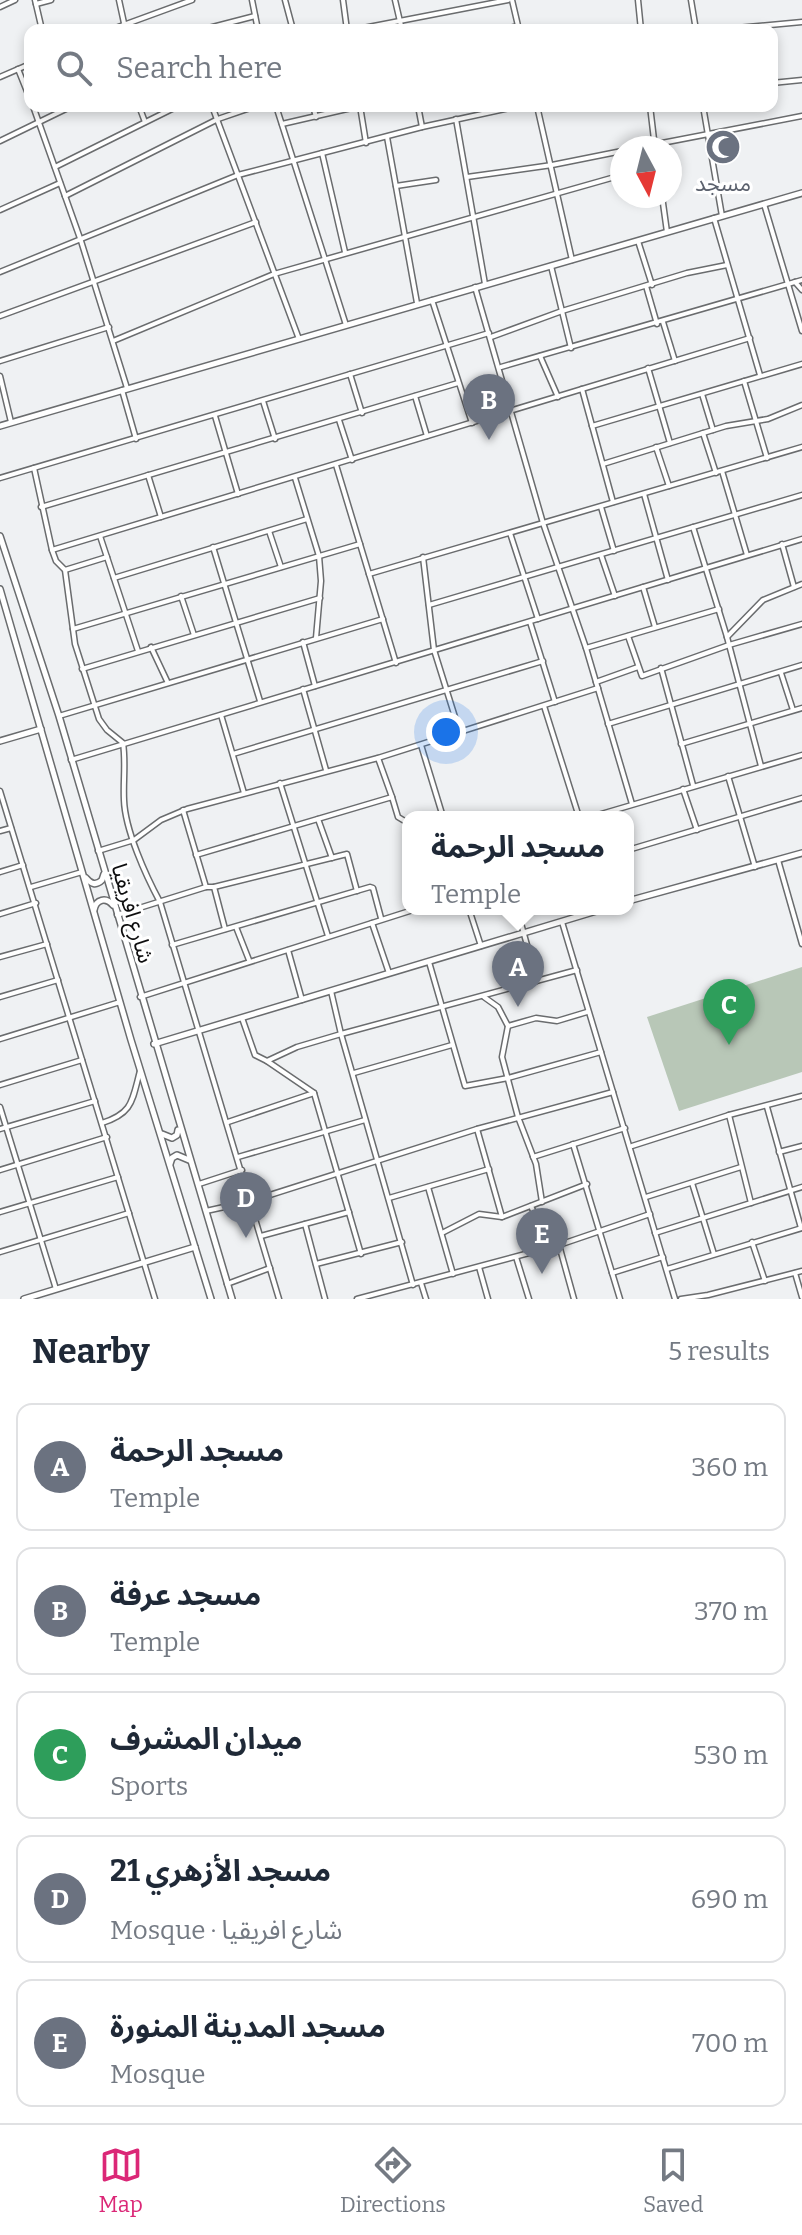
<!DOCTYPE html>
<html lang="en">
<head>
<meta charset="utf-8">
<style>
  :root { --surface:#fff; --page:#f2f2f3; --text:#1f2937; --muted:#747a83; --line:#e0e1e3; --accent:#db2777 }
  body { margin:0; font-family:Bitter,"Noto Sans Arabic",serif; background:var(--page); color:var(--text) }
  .compass { position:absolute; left:610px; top:136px; width:72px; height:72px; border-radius:50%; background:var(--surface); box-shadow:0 4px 12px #0003; rotate:173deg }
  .you { position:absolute; left:446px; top:732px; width:28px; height:28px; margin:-20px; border:6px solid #fff; border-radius:50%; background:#1a73e8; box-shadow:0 0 0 12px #1a73e833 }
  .badge { display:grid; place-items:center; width:52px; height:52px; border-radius:50%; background:var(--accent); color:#fff; font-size:26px; font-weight:700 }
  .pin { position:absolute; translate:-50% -66px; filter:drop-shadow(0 2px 4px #0008) }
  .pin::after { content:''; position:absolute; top:42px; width:28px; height:24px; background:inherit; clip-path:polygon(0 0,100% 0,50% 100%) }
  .popup { position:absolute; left:402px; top:811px; width:232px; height:104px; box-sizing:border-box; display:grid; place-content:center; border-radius:16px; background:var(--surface); filter:drop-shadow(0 2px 6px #0005); font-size:26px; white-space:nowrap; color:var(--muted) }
  .popup b { font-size:30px; color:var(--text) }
  .popup::after { content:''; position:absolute; left:50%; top:100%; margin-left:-16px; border:16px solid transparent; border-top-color:var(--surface) }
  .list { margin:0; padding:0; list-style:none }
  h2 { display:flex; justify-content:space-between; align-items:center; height:104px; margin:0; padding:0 32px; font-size:34px }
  h2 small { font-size:26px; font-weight:400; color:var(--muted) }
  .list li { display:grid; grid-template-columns:52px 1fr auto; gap:24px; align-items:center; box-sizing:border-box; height:128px; margin:0 16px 16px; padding:0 16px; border:2px solid var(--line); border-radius:16px }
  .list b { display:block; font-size:30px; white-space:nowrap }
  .list p { margin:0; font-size:26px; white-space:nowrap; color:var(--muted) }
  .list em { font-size:26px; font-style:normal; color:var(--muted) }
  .icon { flex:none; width:44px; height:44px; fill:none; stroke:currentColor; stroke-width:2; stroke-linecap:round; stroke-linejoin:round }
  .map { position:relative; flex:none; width:802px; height:1299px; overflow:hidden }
  .search { position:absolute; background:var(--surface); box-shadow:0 4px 12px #0003; left:24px; right:24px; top:24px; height:88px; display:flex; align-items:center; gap:20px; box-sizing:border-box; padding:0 28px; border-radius:16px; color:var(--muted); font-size:30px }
  .sheet { height:824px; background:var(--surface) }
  nav { display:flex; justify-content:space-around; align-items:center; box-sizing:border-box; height:112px; border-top:2px solid var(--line); background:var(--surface); font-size:22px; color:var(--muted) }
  nav a { display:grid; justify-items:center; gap:4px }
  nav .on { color:var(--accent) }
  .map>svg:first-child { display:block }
  .green { fill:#b8c7b7 }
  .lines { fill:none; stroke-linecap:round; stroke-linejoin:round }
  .minor-casing { stroke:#6a6c6e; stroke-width:7 }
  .tertiary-casing { stroke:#6a6c6e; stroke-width:8 }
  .minor { stroke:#fff; stroke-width:4 }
  .tertiary { stroke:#fff; stroke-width:5 }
  .labels { text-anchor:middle; stroke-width:6; stroke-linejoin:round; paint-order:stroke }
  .worship-label { font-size:22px; fill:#5b616d; stroke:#fff }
  .street-label { font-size:22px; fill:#0e0e0f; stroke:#fff }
</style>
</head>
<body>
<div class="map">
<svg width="802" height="1299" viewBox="0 0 802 1299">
  <rect width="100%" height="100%" fill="#eff1f3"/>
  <polygon class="green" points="802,967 802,1072 679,1111 647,1017"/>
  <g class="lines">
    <defs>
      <g id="minor">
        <polyline points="35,0 42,30"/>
        <polyline points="119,0 124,23"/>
        <polyline points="252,0 258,30"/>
        <polyline points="285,0 293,30"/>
        <polyline points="343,0 347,30"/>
        <polyline points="395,0 402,30"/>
        <polyline points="512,0 519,30"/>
        <polyline points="638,0 641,30"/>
        <polyline points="691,0 696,30"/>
        <polyline points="36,4 51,0"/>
        <polyline points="0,7 15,0"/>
        <polyline points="110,30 192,0"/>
        <polyline points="201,30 255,16"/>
        <polyline points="353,30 508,0"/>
        <polyline points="500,30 518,26"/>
        <polyline points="715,30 802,22"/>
        <polyline points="18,69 30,99"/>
        <polyline points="0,77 30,64"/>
        <polyline points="772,83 802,80"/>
        <polyline points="33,106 81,241 127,388"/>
        <polyline points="139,106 145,122"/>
        <polyline points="212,106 299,339"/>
        <polyline points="276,106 346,325"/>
        <polyline points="313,106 316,117"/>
        <polyline points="360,106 366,143"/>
        <polyline points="418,106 422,127"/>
        <polyline points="537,106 572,260"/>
        <polyline points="650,106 655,148"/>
        <polyline points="703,106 722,216"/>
        <polyline points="456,119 485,284"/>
        <polyline points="282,124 360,106"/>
        <polyline points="387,137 417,303"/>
        <polyline points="0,141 72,106"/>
        <polyline points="636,148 802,116"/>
        <polyline points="322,153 345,252"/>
        <polyline points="55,167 178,106"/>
        <polyline points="467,177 552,165 622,151"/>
        <polyline points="396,186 436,180"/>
        <polyline points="65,196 218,119 256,106"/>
        <polyline points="662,196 667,232"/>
        <polyline points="764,204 802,331"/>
        <polyline points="0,210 60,183"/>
        <polyline points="714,218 760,375"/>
        <polyline points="638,241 652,285"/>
        <polyline points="551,266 571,348"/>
        <polyline points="0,272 238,175 422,127 519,106"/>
        <polyline points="795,282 802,290"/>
        <polyline points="646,286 657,324"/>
        <polyline points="475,287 543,523 586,648 632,804"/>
        <polyline points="432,300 472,423"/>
        <polyline points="0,316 256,222"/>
        <polyline points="663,322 675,361"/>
        <polyline points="491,337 562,311 687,273 727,265"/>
        <polyline points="113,341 274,274 622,175"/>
        <polyline points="540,356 558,397"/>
        <polyline points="0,361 109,327"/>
        <polyline points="501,367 802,280"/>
        <polyline points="648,368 670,443"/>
        <polyline points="350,374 362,413"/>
        <polyline points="0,376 11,422"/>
        <polyline points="744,381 767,458"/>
        <polyline points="582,389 613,502"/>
        <polyline points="122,390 136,439"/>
        <polyline points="702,394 713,430"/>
        <polyline points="415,396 427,436"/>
        <polyline points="263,401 275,439"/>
        <polyline points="215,416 238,494"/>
        <polyline points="339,420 352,460"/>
        <polyline points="592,426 802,364"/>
        <polyline points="703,433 716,473"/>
        <polyline points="656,447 669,486"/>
        <polyline points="603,464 726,426 768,419 802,405"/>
        <polyline points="336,465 396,663"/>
        <path d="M34 468 52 550 56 561 65 570 75 644 99 719 107 730 123 743C126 763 123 780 124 800 125 830 146 876 160 902L279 1299"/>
        <polyline points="722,471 747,555"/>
        <polyline points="148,475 161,517"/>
        <polyline points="0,478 489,333"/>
        <polyline points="295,478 319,556 321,581 316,638"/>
        <polyline points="644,494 668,580"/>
        <polyline points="41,507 458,383"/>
        <polyline points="601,507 614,551"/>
        <polyline points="693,527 727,637 761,766"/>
        <polyline points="269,531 281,567"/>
        <polyline points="510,533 538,619"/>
        <polyline points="100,536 138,651"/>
        <polyline points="782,544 794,587"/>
        <polyline points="213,547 260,701"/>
        <polyline points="52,550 750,338"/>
        <polyline points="601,555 615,596"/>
        <polyline points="423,557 434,650 460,733"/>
        <polyline points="65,570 107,557"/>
        <polyline points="369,574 802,447"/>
        <polyline points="114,578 307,519"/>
        <polyline points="643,587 655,627"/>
        <polyline points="181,596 194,635"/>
        <polyline points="429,605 802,495"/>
        <polyline points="530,622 555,702"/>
        <polyline points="73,629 360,544"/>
        <polyline points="628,636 642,676 729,645 802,624"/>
        <polyline points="727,637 763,600 802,584"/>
        <polyline points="303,642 315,686"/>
        <polyline points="151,647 167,681"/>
        <polyline points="586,648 719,609"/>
        <polyline points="661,668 693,785"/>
        <polyline points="82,669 320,598"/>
        <polyline points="781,673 793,710"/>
        <polyline points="596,682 638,667"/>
        <polyline points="303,689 326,770"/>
        <polyline points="544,706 579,817"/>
        <polyline points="221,715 244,793"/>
        <polyline points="59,716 383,619"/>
        <polyline points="608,724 802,665"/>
        <polyline points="681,744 802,708"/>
        <polyline points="421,745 443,817"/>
        <polyline points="233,754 543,661"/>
        <polyline points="378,758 392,797"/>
        <polyline points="71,760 802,539"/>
        <polyline points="728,776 755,867"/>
        <polyline points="280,783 328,936"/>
        <polyline points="683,789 697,830"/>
        <polyline points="0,791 155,1299"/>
        <polyline points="183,810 206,887 214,887 225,929"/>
        <polyline points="591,817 802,755"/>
        <polyline points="318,819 332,858"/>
        <polyline points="0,831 11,828"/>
        <polyline points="628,850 802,798"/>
        <polyline points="98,851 134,840 161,820 187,809 378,758 598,688"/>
        <polyline points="196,855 392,797 398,817 408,823"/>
        <polyline points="778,860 802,944"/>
        <polyline points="0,872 23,865"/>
        <polyline points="31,887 82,872"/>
        <polyline points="214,887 347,854 357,891"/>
        <polyline points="469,909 481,946"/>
        <polyline points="517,909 537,981"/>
        <polyline points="0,914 36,903"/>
        <polyline points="117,915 206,887"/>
        <polyline points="562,922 675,1299"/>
        <polyline points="372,923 389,973"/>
        <polyline points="236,927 249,960"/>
        <polyline points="172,945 370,887 373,888 381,918"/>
        <polyline points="288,950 302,1000"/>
        <polyline points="0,957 47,944"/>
        <polyline points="429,962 465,1086 508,1078 601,1052"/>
        <polyline points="331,991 341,1034 413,1285"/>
        <polyline points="0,997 58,980"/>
        <polyline points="140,997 416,909"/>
        <polyline points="484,997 498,1007 508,1026 502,1057 518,1117 536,1164 542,1202"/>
        <polyline points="242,1018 255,1055 267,1061 297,1047 341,1034 577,970"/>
        <polyline points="508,1026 536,1018 557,1021 587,1012"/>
        <polyline points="0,1039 120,1002"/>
        <polyline points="267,1061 314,1093 361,1254"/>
        <polyline points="354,1073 452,1045"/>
        <polyline points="0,1085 82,1060"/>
        <polyline points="0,1107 56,1289"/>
        <polyline points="767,1107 801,1228"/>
        <polyline points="729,1115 751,1203"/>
        <polyline points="228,1122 314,1093"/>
        <path d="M102 1123C133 1113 132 1101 140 1071"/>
        <polyline points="0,1129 95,1101"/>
        <polyline points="477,1129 502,1217"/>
        <polyline points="573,1144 620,1299"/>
        <polyline points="632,1146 729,1115 802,1096"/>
        <polyline points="779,1152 802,1146"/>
        <polyline points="238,1157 365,1120"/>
        <polyline points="533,1157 625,1128"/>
        <polyline points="0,1170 107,1137"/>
        <polyline points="692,1183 714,1254"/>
        <polyline points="199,1184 242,1170"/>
        <polyline points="428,1187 453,1274"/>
        <polyline points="646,1197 741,1167"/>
        <polyline points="389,1198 489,1169"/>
        <polyline points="531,1206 546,1240 559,1245 574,1299"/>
        <polyline points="206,1211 251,1201 477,1129 613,1092"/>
        <polyline points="0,1212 118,1177"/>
        <polyline points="305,1224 325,1299"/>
        <polyline points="442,1233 479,1214 502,1217 587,1184"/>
        <polyline points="655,1233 802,1187"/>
        <polyline points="261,1236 349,1212"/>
        <polyline points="752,1242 765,1281"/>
        <polyline points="0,1252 129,1213"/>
        <polyline points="516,1257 529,1299"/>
        <polyline points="316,1264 402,1242"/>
        <polyline points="479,1267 488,1299"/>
        <polyline points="667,1269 802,1228"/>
        <polyline points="612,1273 663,1257"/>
        <polyline points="795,1273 802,1297"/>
        <polyline points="421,1283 426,1299"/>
        <polyline points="227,1284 270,1268"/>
        <polyline points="357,1299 559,1245 650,1214"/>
        <polyline points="681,1299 708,1295 802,1271"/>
      </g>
      <g id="tertiary">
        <polyline points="0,426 802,193"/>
        <polyline points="0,536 59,716 232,1299"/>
        <polyline points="0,589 131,1040 211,1299"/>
        <polyline points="0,741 41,729"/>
        <path d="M86 878C91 884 96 886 102 880L104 874"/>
        <polyline points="628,901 802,853"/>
        <path d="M94 910C96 899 106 897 113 905"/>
        <polyline points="154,1044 603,909"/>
        <polyline points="162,1134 172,1138 177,1135 178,1130"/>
        <polyline points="170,1164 172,1158 177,1155 189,1160"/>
        <polyline points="24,1299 195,1247"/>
      </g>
    </defs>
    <use href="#minor" class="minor-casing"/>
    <use href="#tertiary" class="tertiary-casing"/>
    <use href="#minor" class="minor"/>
    <use href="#tertiary" class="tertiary"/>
  </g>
  <defs>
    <symbol id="mosque-disc" viewBox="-11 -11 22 22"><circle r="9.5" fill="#6b7280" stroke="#fff"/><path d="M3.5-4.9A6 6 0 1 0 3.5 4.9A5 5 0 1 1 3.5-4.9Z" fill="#fff"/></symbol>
  </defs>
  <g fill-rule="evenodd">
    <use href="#mosque-disc" x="703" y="127" width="40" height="40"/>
  </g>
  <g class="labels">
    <g class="worship-label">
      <text x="723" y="191">مسجد</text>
    </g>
    <g class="street-label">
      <text transform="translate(133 913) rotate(74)" y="8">شارع افريقيا</text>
    </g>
  </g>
</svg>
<svg class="compass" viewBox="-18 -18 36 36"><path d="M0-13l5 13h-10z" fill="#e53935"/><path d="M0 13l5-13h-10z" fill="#747a83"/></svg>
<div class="you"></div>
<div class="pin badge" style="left:518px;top:1007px;background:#6b7280">A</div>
<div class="popup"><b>مسجد الرحمة</b>Temple</div>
<div class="pin badge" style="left:489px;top:440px;background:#6b7280">B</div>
<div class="pin badge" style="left:729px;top:1045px;background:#2e9e5b">C</div>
<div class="pin badge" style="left:246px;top:1238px;background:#6b7280">D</div>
<div class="pin badge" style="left:542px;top:1274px;background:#6b7280">E</div>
<div class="search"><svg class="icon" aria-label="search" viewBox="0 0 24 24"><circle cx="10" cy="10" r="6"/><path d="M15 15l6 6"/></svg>Search here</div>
</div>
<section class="sheet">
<h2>Nearby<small>5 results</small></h2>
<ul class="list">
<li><span class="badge" style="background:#6b7280">A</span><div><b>مسجد الرحمة</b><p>Temple</p></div><em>360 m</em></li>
<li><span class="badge" style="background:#6b7280">B</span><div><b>مسجد عرفة</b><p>Temple</p></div><em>370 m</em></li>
<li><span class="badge" style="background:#2e9e5b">C</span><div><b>ميدان المشرف</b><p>Sports</p></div><em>530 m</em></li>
<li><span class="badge" style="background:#6b7280">D</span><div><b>مسجد الأزهري 21</b><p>Mosque · شارع افريقيا</p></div><em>690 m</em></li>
<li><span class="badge" style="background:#6b7280">E</span><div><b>مسجد المدينة المنورة</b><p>Mosque</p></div><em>700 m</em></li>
</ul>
</section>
<nav>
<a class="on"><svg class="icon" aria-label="map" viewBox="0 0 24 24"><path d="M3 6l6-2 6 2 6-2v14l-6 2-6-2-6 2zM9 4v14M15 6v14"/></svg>Map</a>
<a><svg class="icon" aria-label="directions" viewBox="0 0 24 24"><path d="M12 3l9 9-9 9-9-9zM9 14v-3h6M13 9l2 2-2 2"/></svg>Directions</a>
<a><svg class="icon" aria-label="saved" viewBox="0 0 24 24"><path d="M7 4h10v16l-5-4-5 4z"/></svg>Saved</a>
</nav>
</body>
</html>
